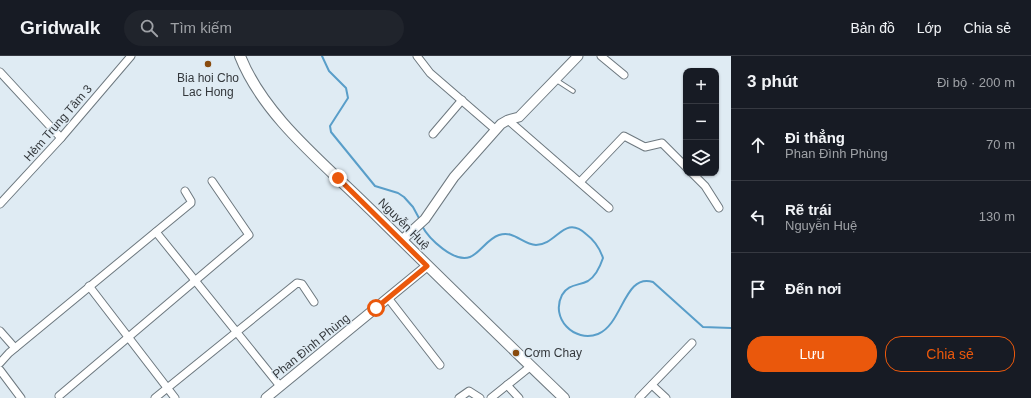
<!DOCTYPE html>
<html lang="vi">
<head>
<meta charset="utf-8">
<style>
  :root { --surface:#171b24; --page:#20242c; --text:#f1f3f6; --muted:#9ea1a6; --line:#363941; --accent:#ea580c }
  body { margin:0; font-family:Helvetica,sans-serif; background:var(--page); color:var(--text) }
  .controls { position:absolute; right:12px; top:12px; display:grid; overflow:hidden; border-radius:8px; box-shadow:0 1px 3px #0004 }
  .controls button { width:36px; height:36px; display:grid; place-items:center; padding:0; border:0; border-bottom:1px solid var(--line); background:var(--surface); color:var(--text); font:20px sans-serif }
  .stop { position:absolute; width:12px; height:12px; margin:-9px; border:3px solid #ea580c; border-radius:50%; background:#fff }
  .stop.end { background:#ea580c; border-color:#fff; box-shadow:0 1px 4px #0008 }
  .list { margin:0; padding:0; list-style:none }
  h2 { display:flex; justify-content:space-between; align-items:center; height:52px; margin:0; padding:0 16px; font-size:17px }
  h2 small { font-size:13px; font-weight:400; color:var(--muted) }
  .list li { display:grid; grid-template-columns:26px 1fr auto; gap:12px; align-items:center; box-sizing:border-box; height:72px; padding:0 16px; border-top:1px solid var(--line) }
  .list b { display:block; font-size:15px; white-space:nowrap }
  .list p { margin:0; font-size:13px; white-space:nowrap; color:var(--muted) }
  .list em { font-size:13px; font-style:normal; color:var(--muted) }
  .actions { display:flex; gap:8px; padding:12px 16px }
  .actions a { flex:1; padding:9px 0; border:1px solid var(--accent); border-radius:16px; text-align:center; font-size:14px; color:var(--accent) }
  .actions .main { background:var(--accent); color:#fff }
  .icon { flex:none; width:22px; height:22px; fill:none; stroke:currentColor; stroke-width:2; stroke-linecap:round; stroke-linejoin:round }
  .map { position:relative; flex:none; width:731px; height:342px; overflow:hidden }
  header { display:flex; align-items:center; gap:24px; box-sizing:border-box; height:56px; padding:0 20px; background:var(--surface); border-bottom:1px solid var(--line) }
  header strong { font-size:19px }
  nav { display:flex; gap:22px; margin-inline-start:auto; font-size:14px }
  .search { width:280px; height:36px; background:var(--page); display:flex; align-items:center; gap:10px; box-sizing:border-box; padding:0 14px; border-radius:22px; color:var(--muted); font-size:15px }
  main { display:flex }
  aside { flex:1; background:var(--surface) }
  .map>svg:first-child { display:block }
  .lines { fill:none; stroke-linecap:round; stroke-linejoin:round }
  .stream { stroke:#599ec9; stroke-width:2 }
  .service-casing { stroke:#6d787f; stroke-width:5.5 }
  .minor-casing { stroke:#6d787f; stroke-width:9 }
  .tertiary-casing { stroke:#6d787f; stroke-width:11 }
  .secondary-casing { stroke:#6d787f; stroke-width:12 }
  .service { stroke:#fff; stroke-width:3.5 }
  .minor { stroke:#fff; stroke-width:7 }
  .tertiary { stroke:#fff; stroke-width:9 }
  .secondary { stroke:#fff; stroke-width:10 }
  .route { stroke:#ea580c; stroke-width:5 }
  .poi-dot { fill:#894b0e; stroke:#dfebf3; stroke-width:1.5 }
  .labels { text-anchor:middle; stroke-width:3; stroke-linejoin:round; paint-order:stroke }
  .poi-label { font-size:12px; fill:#34383c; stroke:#dfebf3 }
  .street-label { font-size:12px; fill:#34383c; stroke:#dfebf3 }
</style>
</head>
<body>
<header>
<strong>Gridwalk</strong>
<div class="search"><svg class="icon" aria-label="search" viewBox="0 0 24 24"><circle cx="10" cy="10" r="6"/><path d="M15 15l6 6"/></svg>Tìm kiếm</div>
<nav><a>Bản đồ</a><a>Lớp</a><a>Chia sẻ</a></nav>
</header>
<main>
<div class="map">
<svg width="731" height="342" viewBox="0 0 731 342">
  <rect width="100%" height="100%" fill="#dfebf3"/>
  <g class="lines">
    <g class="stream">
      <polyline points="322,0 329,15 346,32 348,42 330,70 331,76 375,130 398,137 404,141 413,151 420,164"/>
      <path d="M422 170C429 183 454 207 470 201 480 197 487 183 499 179 514 174 522 188 536 189 557 189 564 158 586 178 594 184 600 193 603 202 600 211 596 220 588 225 578 230 568 228 562 239 550 262 574 287 598 278 623 268 624 217 653 226L703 271 731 272"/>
    </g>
    <defs>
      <polyline id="service" points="556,24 573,35"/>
      <g id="minor">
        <polyline points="417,0 430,17 496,74"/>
        <polyline points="601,0 624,19"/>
        <polyline points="0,16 61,82"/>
        <polyline points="508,64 609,152"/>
        <polyline points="433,78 462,44"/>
        <polyline points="692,117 705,130 719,152"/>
        <polyline points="580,126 624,80 645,91 662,87 686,111"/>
        <polyline points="0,148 61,82 131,0"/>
        <polyline points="156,176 280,330"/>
        <polyline points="89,230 175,342"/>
        <polyline points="388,242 440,309"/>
        <polyline points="0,275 15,292"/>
        <polyline points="0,307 9,297 191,147 191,145 185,135"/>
        <polyline points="0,314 21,342"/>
        <polyline points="507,329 519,342"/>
        <polyline points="652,329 666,342"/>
        <polyline points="59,340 249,179 212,125"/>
        <polyline points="155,342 297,227 302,228 314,246"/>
        <polyline points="459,342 469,335 480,342"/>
        <polyline points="491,342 531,310"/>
        <polyline points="639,342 692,287"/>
      </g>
      <g id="tertiary">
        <polyline points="402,184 425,163 454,121 501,68 508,64 519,61 578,0"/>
        <polyline points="266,342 427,210"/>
      </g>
      <path id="secondary" d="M240 0C264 61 325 108 371 154 435 217 499 280 564 342"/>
    </defs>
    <use href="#service" class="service-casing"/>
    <use href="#minor" class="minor-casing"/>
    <use href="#tertiary" class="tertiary-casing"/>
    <use href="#secondary" class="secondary-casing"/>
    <use href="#service" class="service"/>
    <use href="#minor" class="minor"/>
    <use href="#tertiary" class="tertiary"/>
    <use href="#secondary" class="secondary"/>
  </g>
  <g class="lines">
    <polyline class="route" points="338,122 427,210 376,252"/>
  </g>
  <g class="poi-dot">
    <circle cx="208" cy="8" r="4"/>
    <circle cx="516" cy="297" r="4"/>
  </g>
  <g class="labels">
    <g class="poi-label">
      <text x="208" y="26">Bia hoi Cho<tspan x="208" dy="14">Lac Hong</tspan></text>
      <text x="524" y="301" text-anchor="start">Cơm Chay</text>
    </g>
    <g class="street-label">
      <text transform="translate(58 67) rotate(-49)" y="4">Hẻm Trung Tâm 3</text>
      <text transform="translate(404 168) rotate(45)" y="4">Nguyễn Huệ</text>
      <text transform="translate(311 290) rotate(-39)" y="4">Phan Đình Phùng</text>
    </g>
  </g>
</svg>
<div class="controls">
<button>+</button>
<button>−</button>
<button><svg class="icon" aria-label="layers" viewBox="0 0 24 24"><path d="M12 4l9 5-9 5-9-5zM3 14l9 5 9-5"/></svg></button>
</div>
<div class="stop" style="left:376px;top:252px"></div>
<div class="stop end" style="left:338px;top:122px"></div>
</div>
<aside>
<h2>3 phút<small>Đi bộ · 200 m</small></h2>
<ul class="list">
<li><svg class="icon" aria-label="ahead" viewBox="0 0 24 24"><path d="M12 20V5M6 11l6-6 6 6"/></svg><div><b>Đi thẳng</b><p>Phan Đình Phùng</p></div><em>70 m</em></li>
<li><svg class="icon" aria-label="left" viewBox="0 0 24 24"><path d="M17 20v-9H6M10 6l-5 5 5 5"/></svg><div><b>Rẽ trái</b><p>Nguyễn Huệ</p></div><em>130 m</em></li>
<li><svg class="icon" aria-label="arrive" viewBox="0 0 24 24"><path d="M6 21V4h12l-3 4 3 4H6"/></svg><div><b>Đến nơi</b></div></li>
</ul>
<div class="actions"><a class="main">Lưu</a><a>Chia sẻ</a></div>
</aside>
</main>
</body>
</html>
